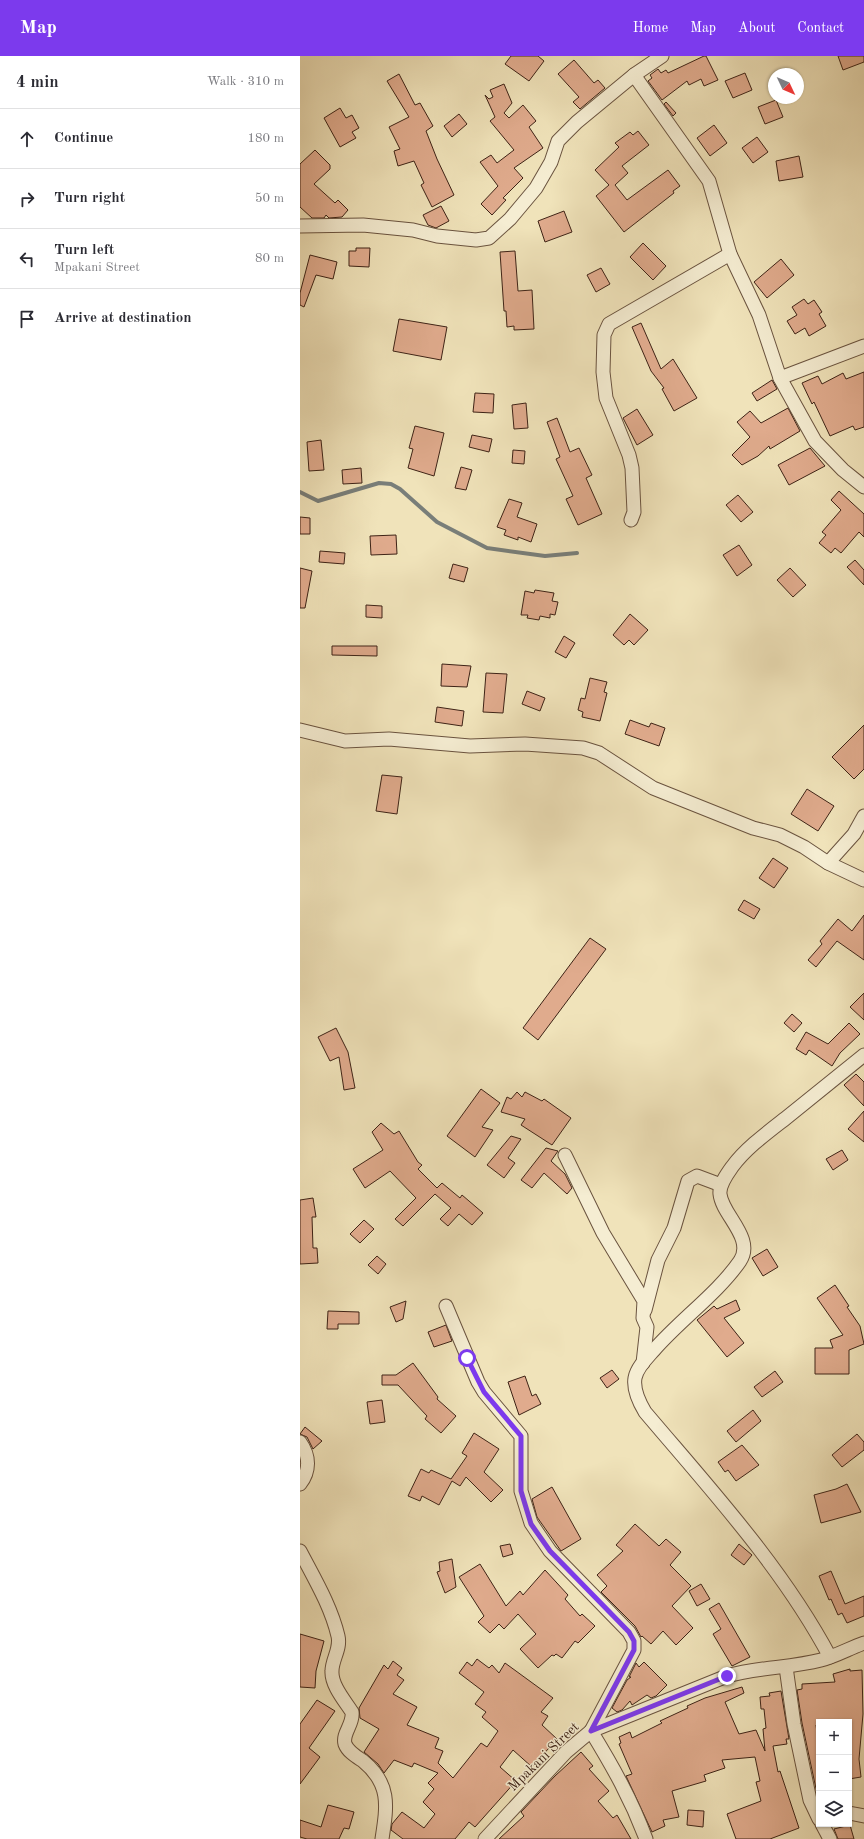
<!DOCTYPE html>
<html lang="en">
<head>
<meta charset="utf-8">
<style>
  :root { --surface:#fff; --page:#f7f7f7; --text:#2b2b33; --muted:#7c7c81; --line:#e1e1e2; --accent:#7c3aed }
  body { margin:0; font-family:"Old Standard TT",serif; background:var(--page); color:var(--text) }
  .controls { position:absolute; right:12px; bottom:12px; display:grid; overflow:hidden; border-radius:0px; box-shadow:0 1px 3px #0004 }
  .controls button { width:36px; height:36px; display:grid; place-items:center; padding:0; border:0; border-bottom:1px solid var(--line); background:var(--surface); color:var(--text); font:20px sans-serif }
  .compass { position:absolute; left:468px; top:12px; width:36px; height:36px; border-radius:50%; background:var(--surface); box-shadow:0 1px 3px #0004; rotate:134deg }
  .stop { position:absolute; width:12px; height:12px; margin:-9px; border:3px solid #7c3aed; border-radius:50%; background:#fff }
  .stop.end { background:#7c3aed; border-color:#fff; box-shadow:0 1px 4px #0008 }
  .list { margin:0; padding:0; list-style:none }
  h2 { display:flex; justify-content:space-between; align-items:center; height:52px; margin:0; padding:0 16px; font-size:17px }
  h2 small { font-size:13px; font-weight:400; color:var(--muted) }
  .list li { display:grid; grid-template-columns:26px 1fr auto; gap:12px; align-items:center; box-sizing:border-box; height:60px; padding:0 16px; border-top:1px solid var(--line) }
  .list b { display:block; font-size:15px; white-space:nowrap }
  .list p { margin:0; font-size:13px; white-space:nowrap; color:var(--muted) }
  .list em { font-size:13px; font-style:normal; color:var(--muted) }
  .icon { flex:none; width:22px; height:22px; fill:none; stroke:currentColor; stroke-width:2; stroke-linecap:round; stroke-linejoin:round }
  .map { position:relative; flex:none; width:564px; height:1783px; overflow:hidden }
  header { display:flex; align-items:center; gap:24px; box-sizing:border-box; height:56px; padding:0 20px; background:var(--accent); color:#fff }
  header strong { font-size:19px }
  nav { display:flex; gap:22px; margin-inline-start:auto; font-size:14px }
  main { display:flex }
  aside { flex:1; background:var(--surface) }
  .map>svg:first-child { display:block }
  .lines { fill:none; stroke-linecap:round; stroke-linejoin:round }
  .stream { stroke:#797e79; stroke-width:4 }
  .building { fill:#e0ab8d; stroke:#3e2316 }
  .minor-casing { stroke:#6a533f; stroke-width:15 }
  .minor { stroke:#f5edd2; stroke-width:13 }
  .route { stroke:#7c3aed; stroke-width:5 }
  .labels { text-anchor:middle; stroke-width:3; stroke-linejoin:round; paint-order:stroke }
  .street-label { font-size:14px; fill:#3e2316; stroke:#f5edd2 }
</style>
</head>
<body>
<header>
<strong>Map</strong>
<nav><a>Home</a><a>Map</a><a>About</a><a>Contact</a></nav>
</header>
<main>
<aside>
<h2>4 min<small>Walk · 310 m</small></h2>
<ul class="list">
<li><svg class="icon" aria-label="ahead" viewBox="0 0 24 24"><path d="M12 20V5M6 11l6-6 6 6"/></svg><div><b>Continue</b></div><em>180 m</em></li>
<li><svg class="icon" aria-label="right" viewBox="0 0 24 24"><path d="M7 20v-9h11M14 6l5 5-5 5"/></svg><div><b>Turn right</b></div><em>50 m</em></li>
<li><svg class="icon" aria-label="left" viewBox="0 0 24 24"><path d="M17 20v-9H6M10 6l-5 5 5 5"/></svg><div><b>Turn left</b><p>Mpakani Street</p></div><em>80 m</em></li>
<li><svg class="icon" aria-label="arrive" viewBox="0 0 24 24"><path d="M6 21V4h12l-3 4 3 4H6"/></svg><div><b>Arrive at destination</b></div></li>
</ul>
</aside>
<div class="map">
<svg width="564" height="1783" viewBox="0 0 564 1783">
  <rect width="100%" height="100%" fill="#f0e3ba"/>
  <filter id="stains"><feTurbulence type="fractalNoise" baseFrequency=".005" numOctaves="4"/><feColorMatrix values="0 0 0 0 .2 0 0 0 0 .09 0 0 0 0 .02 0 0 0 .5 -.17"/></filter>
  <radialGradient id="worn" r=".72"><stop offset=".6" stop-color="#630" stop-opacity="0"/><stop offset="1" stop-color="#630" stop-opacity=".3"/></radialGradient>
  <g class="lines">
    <polyline class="stream" points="0,436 18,445 79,427 91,428 100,433 137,466 187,492 245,500 277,497"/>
  </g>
  <g class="building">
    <polygon points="211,0 238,0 244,5 229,25 205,8"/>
    <polygon points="404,0 406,0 418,24 404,30 401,23 389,29 387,25 362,44 348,25 352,22 350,19 358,13 361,17 366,14 368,17"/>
    <polygon points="538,0 564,0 564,6 543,14"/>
    <polygon points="274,4 294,27 298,24 305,32 280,53 273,46 279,41 258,18"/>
    <polygon points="445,17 452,34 433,42 425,25"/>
    <polygon points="99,18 115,49 120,47 133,70 126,75 137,103 154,139 132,151 121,129 124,127 114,105 98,110 94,95 100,93 89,71 109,61 87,25"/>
    <polygon points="204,28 212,47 204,57 209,62 223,49 236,65 229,71 243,92 214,112 223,122 203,142 206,144 192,159 181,148 198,130 180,106 191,99 197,107 214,94 190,65 195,61 185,39 189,43 193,41 190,34"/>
    <polygon points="476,44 483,61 465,68 458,51"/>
    <polygon points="366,46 376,57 373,60 364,48"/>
    <polygon points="40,52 46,62 52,59 59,72 52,76 56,82 40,91 24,62"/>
    <polygon points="159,58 167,68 152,81 144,70"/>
    <polygon points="414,69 427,87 410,100 397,82"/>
    <polygon points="338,75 349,89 322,110 328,117 315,129 327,144 368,114 380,130 373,135 374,137 324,176 296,140 309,129 295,114 319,91 315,87 330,76 333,79"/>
    <polygon points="457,81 468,96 453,107 442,92"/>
    <polygon points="15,94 30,109 30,113 14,128 35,147 38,144 48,154 42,161 29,162 26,159 24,162 12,162 0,151 0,108"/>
    <polygon points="499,100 503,121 479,125 476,105"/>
    <polygon points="141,150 149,165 136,172 128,169 123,159"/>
    <polygon points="264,155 272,176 245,186 238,165"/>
    <polygon points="343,187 366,210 353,224 330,201"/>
    <polygon points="56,192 70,192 69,211 49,210 49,195 56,195"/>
    <polygon points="215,195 218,235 232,234 234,273 214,274 214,270 207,271 206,255 204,255 200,196"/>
    <polygon points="10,199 37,206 33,223 16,219 4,251 0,249 0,237"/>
    <polygon points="481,203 494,219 467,242 454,226"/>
    <polygon points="301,212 310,228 296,236 287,219"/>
    <polygon points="504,243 508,248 514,244 522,256 519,258 526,270 509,280 505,272 495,278 487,265 497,259 492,251"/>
    <polygon points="99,263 147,271 141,304 93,295"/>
    <polygon points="341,267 361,313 373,303 397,342 374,355 362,333 364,332 351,315 332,271"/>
    <polygon points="564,316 564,371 555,374 553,370 530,380 514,346 512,348 502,327 518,320 522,328 543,317 546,323"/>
    <polygon points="472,324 477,333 457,345 452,337"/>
    <polygon points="175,337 194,338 193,357 173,356"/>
    <polygon points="226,347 228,372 214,373 212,349"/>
    <polygon points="488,352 500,375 470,393 469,390 458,400 442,409 432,399 450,381 437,366 450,355 461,367"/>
    <polygon points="337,353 353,379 337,389 323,362"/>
    <polygon points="257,362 270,396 279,392 292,419 286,422 302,458 278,469 266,443 273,440 256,403 260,401 247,366"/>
    <polygon points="115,370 144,377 134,420 108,412 113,393 109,392"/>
    <polygon points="172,379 192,383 189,396 169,391"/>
    <polygon points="21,384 24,414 9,415 7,386"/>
    <polygon points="510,392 525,410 489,429 478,409"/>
    <polygon points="213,394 225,395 224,408 212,407"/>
    <polygon points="161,411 172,414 166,434 155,432"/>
    <polygon points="61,412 62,427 43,428 42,414"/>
    <polygon points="539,435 564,458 564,481 559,476 541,497 535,492 531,497 519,487 526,479 522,476 541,454 531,444"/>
    <polygon points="438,439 453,456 441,466 426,449"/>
    <polygon points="209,443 222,447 217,461 237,468 231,486 218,481 218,484 204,479 206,474 197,471"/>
    <polygon points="0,461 10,462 10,478 0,478"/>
    <polygon points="96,479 97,498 71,499 70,480"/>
    <polygon points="439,489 452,509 437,520 423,499"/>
    <polygon points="20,495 45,497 44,508 19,506"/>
    <polygon points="555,504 564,514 564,529 547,511"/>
    <polygon points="153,508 168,512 164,526 149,522"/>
    <polygon points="0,512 12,515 5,552 0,552"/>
    <polygon points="490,512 506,529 493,541 477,524"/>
    <polygon points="235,534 254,537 252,545 258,546 255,559 250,558 250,562 240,560 239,564 227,562 228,559 221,559 225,535 234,537"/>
    <polygon points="66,549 82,550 82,562 66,561"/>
    <polygon points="330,558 348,574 334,589 329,584 324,589 313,579"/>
    <polygon points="264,580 275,587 266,602 255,596"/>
    <polygon points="32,590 77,590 77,600 32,599"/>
    <polygon points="142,608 171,610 167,631 141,630"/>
    <polygon points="186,617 207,618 203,657 183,656"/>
    <polygon points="290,622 307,626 304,636 307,637 300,665 282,661 283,656 278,654 281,642 285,643"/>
    <polygon points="227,635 245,642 240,655 222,648"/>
    <polygon points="137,651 164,655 162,670 135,666"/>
    <polygon points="330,664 349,671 351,667 365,672 359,690 325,678"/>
    <polygon points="564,669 564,713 554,723 532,701"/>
    <polygon points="82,719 102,721 97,758 76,755"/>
    <polygon points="507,733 534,750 518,775 491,758"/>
    <polygon points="473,802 488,812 474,832 459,822"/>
    <polygon points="444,844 460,853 454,863 438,854"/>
    <polygon points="564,859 564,904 537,885 516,911 508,904 522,888 520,885 538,863 552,875"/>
    <polygon points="290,882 306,893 238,984 223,972"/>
    <polygon points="564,937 564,964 550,951"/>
    <polygon points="492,958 502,967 494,976 484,967"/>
    <polygon points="549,967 560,978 540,997 532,1010 509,994 506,999 496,993 506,976 528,988"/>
    <polygon points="36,972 48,996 55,1032 44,1034 39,1001 30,1005 18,981"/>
    <polygon points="556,1018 564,1026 564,1050 544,1029"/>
    <polygon points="181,1033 200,1047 182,1071 193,1074 175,1101 147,1080"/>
    <polygon points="217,1036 222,1041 225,1036 242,1045 244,1043 271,1062 252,1089 221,1069 225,1063 201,1056 207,1041 211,1043"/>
    <polygon points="564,1055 564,1086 548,1073"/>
    <polygon points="81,1067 94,1078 99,1075 118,1106 122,1109 118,1113 137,1132 142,1127 160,1142 162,1139 183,1157 172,1169 159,1158 148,1170 140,1163 151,1152 135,1138 103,1170 95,1163 116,1142 90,1115 65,1132 53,1113 83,1094 72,1076"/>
    <polygon points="211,1080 221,1083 208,1102 215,1107 204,1122 187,1109"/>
    <polygon points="246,1092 258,1095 251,1105 265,1118 272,1132 267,1138 244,1117 232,1132 221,1124"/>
    <polygon points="542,1094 548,1104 533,1114 526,1103"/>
    <polygon points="13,1142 16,1161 12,1161 13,1192 17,1192 18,1207 0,1208 0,1144"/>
    <polygon points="64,1164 74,1173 60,1187 50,1178"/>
    <polygon points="467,1193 478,1211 463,1220 452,1202"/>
    <polygon points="77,1200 86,1208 78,1218 68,1209"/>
    <polygon points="535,1229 549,1250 547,1251 560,1270 564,1288 549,1294 549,1318 515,1318 515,1292 533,1292 530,1284 543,1279 517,1242"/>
    <polygon points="436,1244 440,1254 424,1262 444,1287 427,1301 397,1264 414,1250 417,1253"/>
    <polygon points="106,1245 103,1263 96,1266 90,1251"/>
    <polygon points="28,1255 59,1256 59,1268 38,1268 38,1273 27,1273"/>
    <polygon points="146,1269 152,1285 134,1291 128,1276"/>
    <polygon points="113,1307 138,1341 137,1343 156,1360 141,1377 125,1363 127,1360 98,1329 82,1329 82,1319 96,1319"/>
    <polygon points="312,1314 319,1323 307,1332 300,1322"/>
    <polygon points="475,1315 483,1326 462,1341 454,1331"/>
    <polygon points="225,1320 232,1340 236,1338 241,1348 219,1359 208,1326"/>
    <polygon points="82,1344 85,1366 70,1368 67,1346"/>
    <polygon points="453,1354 461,1365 436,1386 427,1375"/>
    <polygon points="5,1371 22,1385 13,1393 7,1381 0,1378"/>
    <polygon points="174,1377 199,1393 184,1416 203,1434 191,1446 166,1421 160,1430 152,1425 139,1449 122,1440 120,1445 108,1440 121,1413 129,1417 131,1414 151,1423 167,1400 162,1397"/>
    <polygon points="557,1378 564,1386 564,1394 542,1411 532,1399"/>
    <polygon points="442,1389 459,1409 436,1425 428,1414 425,1416 418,1406"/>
    <polygon points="547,1428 561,1456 521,1467 514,1439 536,1433"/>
    <polygon points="252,1431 281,1483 261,1495 237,1461 232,1443"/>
    <polygon points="335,1468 359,1490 366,1483 381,1496 370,1509 391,1530 372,1550 393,1572 376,1589 363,1575 351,1588 342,1580 341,1581 335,1570 301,1536 307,1530 297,1519 323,1495 316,1489"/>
    <polygon points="210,1488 213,1498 203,1501 200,1490"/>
    <polygon points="439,1488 452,1499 444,1509 431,1499"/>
    <polygon points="152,1503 156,1531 145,1537 137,1516 140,1515 139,1506"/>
    <polygon points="180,1508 206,1550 220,1535 223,1539 245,1514 268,1539 265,1543 280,1560 282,1558 295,1570 278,1587 275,1585 262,1602 256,1598 254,1600 252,1599 238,1612 220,1593 236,1578 218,1558 204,1573 199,1568 190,1577 178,1566 184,1560 159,1521"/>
    <polygon points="531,1515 545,1548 564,1540 564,1560 547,1567 542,1557 538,1559 531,1543 529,1544 519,1520"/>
    <polygon points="401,1528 410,1543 397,1550 389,1535"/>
    <polygon points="419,1547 450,1601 432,1610 413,1578 421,1573 409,1553"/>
    <polygon points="0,1578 24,1585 16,1615 15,1632 0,1631"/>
    <polygon points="177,1603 189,1612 192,1609 199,1617 205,1607 253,1642 241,1656 248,1660 242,1669 257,1683 232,1711 213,1694 200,1711 216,1725 175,1771 169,1766 155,1783 103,1783 91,1774 92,1768 102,1756 124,1772 135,1758 123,1746 134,1733 128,1727 138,1717 114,1707 112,1711 94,1704 84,1717 78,1708 64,1696 79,1673 60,1662 59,1652 84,1609 88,1613 93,1605 102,1612 97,1619 104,1624 93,1638 117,1651 107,1669 139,1682 135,1692 143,1695 138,1707 153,1722 181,1687 187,1691 198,1675 182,1661 186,1656 175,1648 184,1636 159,1617 167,1606 172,1610"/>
    <polygon points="344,1606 367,1629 356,1640 351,1642 347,1639 332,1649 330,1645 322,1654 317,1656 312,1652 327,1624 331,1621 329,1621 336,1607 339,1611"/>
    <polygon points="550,1613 550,1615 562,1614 563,1658 559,1703 561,1721 549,1723 549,1666 519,1666 519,1669 516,1669 519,1692 518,1742 502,1667 497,1634 502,1633 502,1628 535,1626 533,1618"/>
    <polygon points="442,1631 444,1637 425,1646 439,1678 456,1674 465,1695 463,1673 466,1672 464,1653 461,1653 460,1641 470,1640 469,1637 481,1635 489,1683 486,1683 487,1688 473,1690 478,1716 480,1715 499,1772 470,1783 436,1783 427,1758 461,1745 456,1726 460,1725 455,1701 422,1704 425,1712 404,1719 406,1725 372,1735 379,1761 363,1764 365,1770 352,1776 326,1720 332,1718 319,1688 321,1687 319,1681 330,1676 332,1682 362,1667 360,1665 388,1652 387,1650 405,1642"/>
    <polygon points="17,1644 35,1655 9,1692 20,1701 0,1728 0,1668"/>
    <polygon points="281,1696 293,1710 289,1713 309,1735 298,1745 313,1762 317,1759 331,1783 199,1783 224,1760 221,1756 255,1720"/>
    <polygon points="28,1749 54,1756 49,1773 44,1772 39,1783 7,1783 0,1781 0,1764 21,1771"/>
    <polygon points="388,1754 404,1755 403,1771 387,1769"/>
    <polygon points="550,1769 554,1783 538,1783 534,1773"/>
  </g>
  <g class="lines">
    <defs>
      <g id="minor">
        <polyline points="334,19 409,125 430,198 459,259 480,322 515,385 543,414 564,431"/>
        <polyline points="0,170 63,169 113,174 137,180 176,184 189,182 210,163 236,132 251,106 258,85 277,66 334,19 362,0"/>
        <polyline points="480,322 564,290"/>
        <polyline points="331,464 334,456 332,412 329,399 306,342 303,316 304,279 309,268 430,198"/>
        <polyline points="0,674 45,685 89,683 170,690 225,688 283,692 299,697 353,732 453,772 480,779 504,791 528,807 564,824"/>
        <polyline points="528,807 554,778 564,760"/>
        <polyline points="265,1099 303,1177 344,1245 343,1262 347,1271 343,1307"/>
        <polyline points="146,1250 178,1326 184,1336 221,1380 221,1435 231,1467 250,1495 329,1576 334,1585 334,1594 291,1675"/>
        <polyline points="345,1254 358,1204 374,1172 388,1125 397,1120 421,1129"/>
        <path d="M0 1386C10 1400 10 1415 0 1428"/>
        <path d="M0 1495C14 1522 31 1550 38 1580 41 1593 32 1603 32 1615 31 1629 45 1645 52 1656 54 1668 42 1677 45 1688 48 1696 57 1701 63 1705 91 1728 87 1750 82 1783"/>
        <path d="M530 1601C482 1511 411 1434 345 1356 339 1346 333 1334 335 1322 337 1311 347 1302 354 1294 380 1264 418 1237 440 1205 455 1182 422 1159 420 1138 419 1129 427 1118 432 1111 446 1092 468 1076 486 1062 512 1041 538 1020 564 999"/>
        <polyline points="486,1611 494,1668 510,1744 519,1763"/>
        <path d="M291 1675C313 1711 331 1743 346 1783"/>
        <polyline points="549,1757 564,1760"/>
        <polyline points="522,1768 530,1783"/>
        <path d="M185 1783 266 1696 291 1675 427 1620C458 1611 490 1612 521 1604 536 1600 550 1592 564 1587"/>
      </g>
    </defs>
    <use href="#minor" class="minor-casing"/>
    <use href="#minor" class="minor"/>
  </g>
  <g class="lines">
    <polyline class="route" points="167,1302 184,1336 221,1380 221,1435 231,1468 250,1495 329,1576 334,1585 334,1594 291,1675 427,1620"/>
  </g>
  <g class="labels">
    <g class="street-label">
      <text transform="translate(243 1700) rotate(-44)" y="5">Mpakani Street</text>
    </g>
  </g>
  <rect width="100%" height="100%" filter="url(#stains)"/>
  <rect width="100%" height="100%" fill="url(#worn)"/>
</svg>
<div class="controls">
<button>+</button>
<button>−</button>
<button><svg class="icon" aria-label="layers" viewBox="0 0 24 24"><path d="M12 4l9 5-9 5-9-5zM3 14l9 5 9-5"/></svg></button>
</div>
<svg class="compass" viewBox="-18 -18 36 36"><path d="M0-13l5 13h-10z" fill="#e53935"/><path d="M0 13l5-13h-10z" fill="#7c7c81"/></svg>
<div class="stop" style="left:167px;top:1302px"></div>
<div class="stop end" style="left:427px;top:1620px"></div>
</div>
</main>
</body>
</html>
